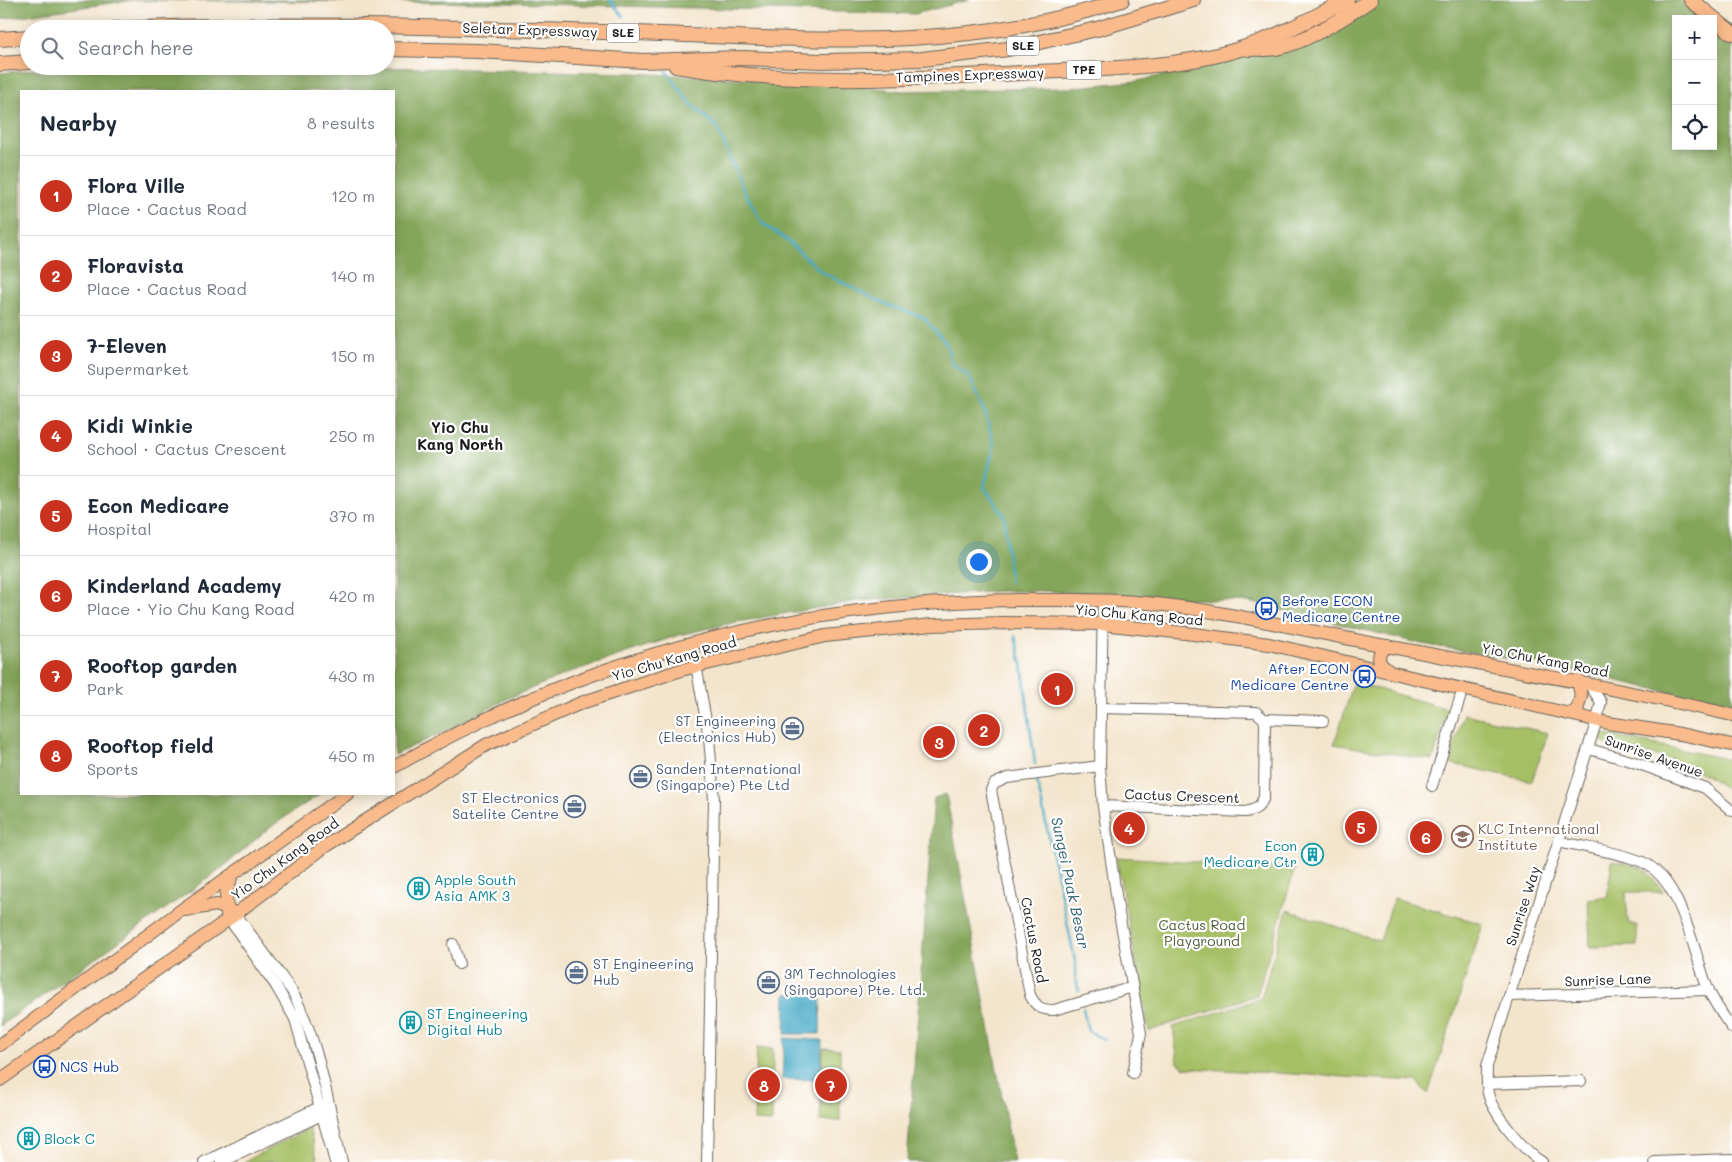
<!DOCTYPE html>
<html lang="en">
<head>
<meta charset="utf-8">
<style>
  :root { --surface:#fff; --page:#f6f6f7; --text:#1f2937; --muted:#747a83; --line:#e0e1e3; --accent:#c8321e }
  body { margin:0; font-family:Mali,sans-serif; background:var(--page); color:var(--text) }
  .controls { position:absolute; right:15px; top:15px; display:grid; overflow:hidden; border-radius:0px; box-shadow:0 2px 12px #0003 }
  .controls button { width:45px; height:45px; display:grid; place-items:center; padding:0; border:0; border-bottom:1px solid var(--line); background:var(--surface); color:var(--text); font:25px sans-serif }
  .you { position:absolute; left:978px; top:561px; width:18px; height:18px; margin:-12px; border:4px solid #fff; border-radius:50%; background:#1a73e8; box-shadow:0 0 0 8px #1a73e833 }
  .badge { display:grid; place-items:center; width:32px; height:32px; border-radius:50%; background:var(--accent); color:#fff; font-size:16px; font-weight:700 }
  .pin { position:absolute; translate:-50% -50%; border:2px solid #fff; box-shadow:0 1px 5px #0006 }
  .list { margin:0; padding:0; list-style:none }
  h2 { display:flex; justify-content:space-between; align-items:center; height:65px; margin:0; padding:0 20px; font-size:21px }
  h2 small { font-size:16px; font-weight:400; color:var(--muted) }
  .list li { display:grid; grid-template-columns:32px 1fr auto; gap:15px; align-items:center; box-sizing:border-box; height:80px; padding:0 20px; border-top:1px solid var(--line) }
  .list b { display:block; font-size:19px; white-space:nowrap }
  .list p { margin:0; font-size:16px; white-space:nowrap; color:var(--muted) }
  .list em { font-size:16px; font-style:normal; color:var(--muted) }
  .icon { flex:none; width:28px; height:28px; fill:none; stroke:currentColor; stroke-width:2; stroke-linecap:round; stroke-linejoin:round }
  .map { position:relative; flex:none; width:1732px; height:1162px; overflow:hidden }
  .search { position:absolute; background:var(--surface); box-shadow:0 2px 12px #0003; left:20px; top:20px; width:375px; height:55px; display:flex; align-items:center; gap:12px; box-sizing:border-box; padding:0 18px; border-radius:28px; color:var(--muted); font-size:19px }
  .panel { position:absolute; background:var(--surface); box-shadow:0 2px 12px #0003; left:20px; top:90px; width:375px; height:705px; border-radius:0px }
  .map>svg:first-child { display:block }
  .green { fill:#a6bf65; stroke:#616e40 }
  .forest { fill:#84a65a; stroke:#50613b; fill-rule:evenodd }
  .water { fill:#45a8c5; stroke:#306270 }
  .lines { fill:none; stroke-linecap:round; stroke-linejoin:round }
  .stream { stroke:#45a8c5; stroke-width:2.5 }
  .minor-casing { stroke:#67625a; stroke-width:12 }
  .major-casing { stroke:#67625a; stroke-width:14 }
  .highway-casing { stroke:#67625a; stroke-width:16 }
  .minor { stroke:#fff; stroke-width:10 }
  .major { stroke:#fabb8c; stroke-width:12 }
  .highway { stroke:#fabb8c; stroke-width:14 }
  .labels { text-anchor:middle; stroke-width:4.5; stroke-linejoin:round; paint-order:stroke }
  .shield { fill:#fff; stroke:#606060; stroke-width:1 }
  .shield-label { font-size:12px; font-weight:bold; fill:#1c1c1c }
  .street-label { font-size:14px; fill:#1c1c1c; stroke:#fff }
  .transit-label { font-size:14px; fill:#164399; stroke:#fff; text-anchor:start }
  .service-label { font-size:14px; fill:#4e5e75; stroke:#fff; text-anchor:start }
  .education-label { font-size:14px; fill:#785e54; stroke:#fff; text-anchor:start }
  .culture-label { font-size:14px; fill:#0d838f; stroke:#fff; text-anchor:start }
  .park-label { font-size:14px; fill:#535d39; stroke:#fff }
  .neighbourhood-label { font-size:15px; font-weight:bold; fill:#1c1c1c; stroke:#fff }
  .water-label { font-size:15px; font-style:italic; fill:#306270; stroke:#fff }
</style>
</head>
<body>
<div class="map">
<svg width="1732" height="1162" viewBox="0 0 1732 1162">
  <rect width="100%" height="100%" fill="#fff"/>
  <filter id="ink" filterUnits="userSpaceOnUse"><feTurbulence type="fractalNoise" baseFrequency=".02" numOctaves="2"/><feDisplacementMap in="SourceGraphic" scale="10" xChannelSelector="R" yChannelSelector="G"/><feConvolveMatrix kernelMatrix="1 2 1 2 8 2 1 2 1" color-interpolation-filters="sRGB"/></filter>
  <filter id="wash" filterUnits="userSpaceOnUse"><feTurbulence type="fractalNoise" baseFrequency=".0096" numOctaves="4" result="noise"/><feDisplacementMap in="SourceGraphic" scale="20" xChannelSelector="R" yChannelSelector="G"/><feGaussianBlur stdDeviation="1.12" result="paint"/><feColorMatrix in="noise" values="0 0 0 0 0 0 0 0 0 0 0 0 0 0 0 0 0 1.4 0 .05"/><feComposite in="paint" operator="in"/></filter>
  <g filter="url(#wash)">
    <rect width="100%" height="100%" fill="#f3e5cc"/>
    <g class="green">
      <polygon points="1354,682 1448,709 1433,760 1334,744"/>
      <polygon points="1464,714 1548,733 1532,781 1448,763"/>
      <path d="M1603 734 1732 760V795C1699 762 1650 754 1607 745L1603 742 1601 737Z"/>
      <polygon points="1116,857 1295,868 1257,995 1149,1031"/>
      <path d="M1612 861C1643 866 1645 866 1663 892H1626L1628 923 1637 925V946L1590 947 1588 899 1607 897Z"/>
      <polygon points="1394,898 1483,924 1428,1094 1416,1081 1186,1068 1178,1063 1173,1027 1261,998 1287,910 1380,941"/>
      <polygon points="757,1048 773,1049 772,1122 754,1121"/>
      <polygon points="823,1048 840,1049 840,1121 820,1121"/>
      <polygon points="309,1128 318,1162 244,1162"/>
    </g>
    <g class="forest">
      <polygon points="0,0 969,0 915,14 508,3 133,0 0,19"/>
      <path d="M1361 0H1682L1732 27V706L1541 664 1422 644 1249 602 1045 591H1002L857 601 732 623 679 635 568 673 509 698 454 727 394 755V91H21V794H320L269 828 216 873 0 1026V73L29 70 171 66 426 68 633 73 840 84 903 91 1066 88 1137 81 1219 63 1272 47 1316 27ZM1676 19H1713V146H1676Z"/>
      <polygon points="946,794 1014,1162 907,1162 934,798"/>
    </g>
    <g class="water">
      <polygon points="786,994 821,994 820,1034 785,1034"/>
      <polygon points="784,1038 822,1040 821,1080 782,1079"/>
    </g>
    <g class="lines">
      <g class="stream">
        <polyline points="610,0 623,16"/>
        <polyline points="666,71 691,104 717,127 743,189 763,224 785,239 822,272 887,305 923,317 946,343 952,364 969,376 984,409 994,445 984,487 1004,515 1010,582"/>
        <polyline points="1015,636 1022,664 1035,764"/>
        <polyline points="1037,781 1076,965 1075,976 1079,991"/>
        <polyline points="1083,1008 1088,1031 1105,1040"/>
      </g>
    </g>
  </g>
  <g filter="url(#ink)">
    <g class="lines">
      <defs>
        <g id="minor">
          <polyline points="1103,601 1100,766 1103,806 1118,908 1141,1033 1133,1073"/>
          <polyline points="692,643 709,737 714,799 707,1162"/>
          <path d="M1101 708 1256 712 1264 719 1265 724 1264 797C1260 807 1256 810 1245 812L1103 806"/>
          <polyline points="1264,719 1323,721"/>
          <polyline points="1589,749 1631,761 1705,788 1732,811"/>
          <path d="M1100 766 1007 778 994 784 991 790 1030 995C1036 1007 1041 1010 1054 1010L1133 987"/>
          <polyline points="1432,786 1463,689"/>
          <path d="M1559 841C1585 848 1615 851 1640 861 1682 877 1693 952 1708 989 1714 1002 1723 1016 1732 1028"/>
          <path d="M235 913 292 991C320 1043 328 1105 342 1162"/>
          <polyline points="229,919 276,986 295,1019 335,1162"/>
          <polyline points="453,944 459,964"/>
          <polyline points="1509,996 1709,990"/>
          <polyline points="1487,1084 1581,1081"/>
          <polyline points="204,1162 326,1104"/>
          <polyline points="222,1162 328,1112"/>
          <path d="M1542 1162C1525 1152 1492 1113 1488 1093 1486 1084 1487 1074 1487 1066L1597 720 1601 702 1588 683"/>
          <polyline points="1655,1162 1732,1159"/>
        </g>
        <g id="major">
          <path d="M1388 646 1381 651C1376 661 1381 665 1389 671"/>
          <polyline points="1571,713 1577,710 1581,696 1578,680"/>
          <path d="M394 767C593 652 814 598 1043 600 1078 600 1113 599 1147 603 1228 611 1306 631 1386 646 1502 668 1617 688 1732 715"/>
          <polyline points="185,910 217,905 235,913"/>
          <polyline points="227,914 226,894 232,875"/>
          <polyline points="0,1045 180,911 347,794"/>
          <polyline points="0,1080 229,919 327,845 486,745 581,703 681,670 825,636 932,625 1004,623 1102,624 1194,634 1269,644 1608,723 1680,734 1732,745"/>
        </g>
        <g id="highway">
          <polyline points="1691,0 1732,33"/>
          <path d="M115 29C289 21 463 28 638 33 800 39 966 54 1122 0"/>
          <polyline points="0,39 29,37"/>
          <polyline points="386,49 478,51 643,61 743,58 822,61 922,59 1008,49 1097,29 1193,0"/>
          <path d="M1248 49C1257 48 1267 50 1276 48 1306 42 1344 18 1370 0"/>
          <polyline points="0,64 29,62"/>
          <path d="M676 66C794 86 919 79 1038 72 1102 69 1179 68 1240 49 1277 37 1312 18 1347 0"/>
        </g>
      </defs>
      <use href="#minor" class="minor-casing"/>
      <use href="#major" class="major-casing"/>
      <use href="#highway" class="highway-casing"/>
      <use href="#minor" class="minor"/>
      <use href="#major" class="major"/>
      <use href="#highway" class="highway"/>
    </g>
  </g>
  <defs>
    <symbol id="bus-ring" viewBox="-11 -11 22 22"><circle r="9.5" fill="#fff" stroke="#1a4fb4" stroke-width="1.5"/><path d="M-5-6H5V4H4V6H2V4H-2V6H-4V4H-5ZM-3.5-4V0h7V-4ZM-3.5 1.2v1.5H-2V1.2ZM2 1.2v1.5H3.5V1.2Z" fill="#1a4fb4"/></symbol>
    <symbol id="office-ring" viewBox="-11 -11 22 22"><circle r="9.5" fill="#fff" stroke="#5c6f8a" stroke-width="1.5"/><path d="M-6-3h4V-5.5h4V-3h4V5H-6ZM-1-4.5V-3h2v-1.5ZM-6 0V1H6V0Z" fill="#5c6f8a"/></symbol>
    <symbol id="school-ring" viewBox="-11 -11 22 22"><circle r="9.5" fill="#fff" stroke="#8d6e63" stroke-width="1.5"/><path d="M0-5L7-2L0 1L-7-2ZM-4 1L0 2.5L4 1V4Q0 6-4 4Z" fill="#8d6e63"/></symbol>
    <symbol id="building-ring" viewBox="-11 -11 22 22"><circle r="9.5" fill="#fff" stroke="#0f9aa8" stroke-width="1.5"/><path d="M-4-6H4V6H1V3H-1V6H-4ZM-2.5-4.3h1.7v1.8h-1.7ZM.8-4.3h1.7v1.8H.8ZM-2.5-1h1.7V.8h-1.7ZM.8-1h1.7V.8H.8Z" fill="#0f9aa8"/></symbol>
  </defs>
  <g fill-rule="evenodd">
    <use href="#bus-ring" x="1254" y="596" width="25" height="25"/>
    <use href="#bus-ring" x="1352" y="664" width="25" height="25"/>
    <use href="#office-ring" x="780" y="716" width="25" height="25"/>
    <use href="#office-ring" x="628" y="764" width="25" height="25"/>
    <use href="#office-ring" x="562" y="794" width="25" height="25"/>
    <use href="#school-ring" x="1450" y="824" width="25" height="25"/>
    <use href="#building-ring" x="1300" y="842" width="25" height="25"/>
    <use href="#building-ring" x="406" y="876" width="25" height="25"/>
    <use href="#office-ring" x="564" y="960" width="25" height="25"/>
    <use href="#office-ring" x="756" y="970" width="25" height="25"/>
    <use href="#building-ring" x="398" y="1010" width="25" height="25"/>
    <use href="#bus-ring" x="32" y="1054" width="25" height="25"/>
    <use href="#building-ring" x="16" y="1126" width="25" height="25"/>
  </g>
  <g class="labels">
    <g class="shield">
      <rect x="607" y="23.5" width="32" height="19" rx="4"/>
      <rect x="1007" y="36.5" width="32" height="19" rx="4"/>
      <rect x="1066.5" y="60.5" width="35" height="19" rx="4"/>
    </g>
    <g class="shield-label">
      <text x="623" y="37">SLE</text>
      <text x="1023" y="50">SLE</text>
      <text x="1084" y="74">TPE</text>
    </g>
    <g class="street-label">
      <text transform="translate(530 30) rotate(2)" y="5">Seletar Expressway</text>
      <text transform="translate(970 75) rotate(-2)" y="5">Tampines Expressway</text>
      <text transform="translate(1139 615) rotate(5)" y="5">Yio Chu Kang Road</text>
      <text transform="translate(674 659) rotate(-16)" y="5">Yio Chu Kang Road</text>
      <text transform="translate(1545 660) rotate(11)" y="5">Yio Chu Kang Road</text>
      <text transform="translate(1654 756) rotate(19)" y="5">Sunrise Avenue</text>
      <text transform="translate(1182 796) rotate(2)" y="5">Cactus Crescent</text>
      <text transform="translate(285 859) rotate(-36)" y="5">Yio Chu Kang Road</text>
      <text transform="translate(1523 906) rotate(-72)" y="5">Sunrise Way</text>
      <text transform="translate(1034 940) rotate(79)" y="5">Cactus Road</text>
      <text transform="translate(1608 980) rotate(-2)" y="5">Sunrise Lane</text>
    </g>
    <g class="transit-label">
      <text x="1282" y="606">Before ECON<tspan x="1282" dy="16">Medicare Centre</tspan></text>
      <text x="1349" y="674" text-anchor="end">After ECON<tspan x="1349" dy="16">Medicare Centre</tspan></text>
      <text x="60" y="1072">NCS Hub</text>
    </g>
    <g class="service-label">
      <text x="776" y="726" text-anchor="end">ST Engineering<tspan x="776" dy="16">(Electronics Hub)</tspan></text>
      <text x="656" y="774">Sanden International<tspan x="656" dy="16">(Singapore) Pte Ltd</tspan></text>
      <text x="559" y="803" text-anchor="end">ST Electronics<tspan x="559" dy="16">Satelite Centre</tspan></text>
      <text x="593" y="969">ST Engineering<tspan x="593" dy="16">Hub</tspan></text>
      <text x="784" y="979">3M Technologies<tspan x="784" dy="16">(Singapore) Pte. Ltd.</tspan></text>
    </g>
    <g class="education-label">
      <text x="1478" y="834">KLC International<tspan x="1478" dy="16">Institute</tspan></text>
    </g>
    <g class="culture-label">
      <text x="1297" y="851" text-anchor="end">Econ<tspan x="1297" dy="16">Medicare Ctr</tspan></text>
      <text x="434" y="885">Apple South<tspan x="434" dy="16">Asia AMK 3</tspan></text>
      <text x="427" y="1019">ST Engineering<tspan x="427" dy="16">Digital Hub</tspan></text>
      <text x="44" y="1144">Block C</text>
    </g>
    <g class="park-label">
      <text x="1202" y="930">Cactus Road<tspan x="1202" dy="16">Playground</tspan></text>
    </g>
    <g class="neighbourhood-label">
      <text x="460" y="433">Yio Chu<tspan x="460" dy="17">Kang North</tspan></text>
    </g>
    <g class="water-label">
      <text transform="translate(1070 883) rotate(78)" y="5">Sungei Puak Besar</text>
    </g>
  </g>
</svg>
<div class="controls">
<button>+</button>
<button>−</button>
<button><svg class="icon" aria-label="locate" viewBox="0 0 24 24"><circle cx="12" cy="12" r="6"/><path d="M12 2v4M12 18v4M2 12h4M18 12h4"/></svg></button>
</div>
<div class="you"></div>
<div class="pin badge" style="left:1057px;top:689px">1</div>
<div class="pin badge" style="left:984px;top:730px">2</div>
<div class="pin badge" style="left:939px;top:742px">3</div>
<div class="pin badge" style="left:1129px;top:828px">4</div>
<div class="pin badge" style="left:1361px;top:827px">5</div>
<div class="pin badge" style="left:1426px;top:837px">6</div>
<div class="pin badge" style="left:831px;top:1085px">7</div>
<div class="pin badge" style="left:764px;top:1085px">8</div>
<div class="search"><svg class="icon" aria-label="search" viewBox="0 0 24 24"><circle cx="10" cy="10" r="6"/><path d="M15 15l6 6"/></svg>Search here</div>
<section class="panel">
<h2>Nearby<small>8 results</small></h2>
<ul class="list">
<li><span class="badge">1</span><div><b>Flora Ville</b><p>Place · Cactus Road</p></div><em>120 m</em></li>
<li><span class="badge">2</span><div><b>Floravista</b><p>Place · Cactus Road</p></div><em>140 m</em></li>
<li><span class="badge">3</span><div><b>7-Eleven</b><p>Supermarket</p></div><em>150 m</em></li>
<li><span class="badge">4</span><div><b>Kidi Winkie</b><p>School · Cactus Crescent</p></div><em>250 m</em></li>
<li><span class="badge">5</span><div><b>Econ Medicare</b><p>Hospital</p></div><em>370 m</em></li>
<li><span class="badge">6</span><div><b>Kinderland Academy</b><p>Place · Yio Chu Kang Road</p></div><em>420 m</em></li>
<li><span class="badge">7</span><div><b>Rooftop garden</b><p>Park</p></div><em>430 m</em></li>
<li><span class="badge">8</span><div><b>Rooftop field</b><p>Sports</p></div><em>450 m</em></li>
</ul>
</section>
</div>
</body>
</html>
